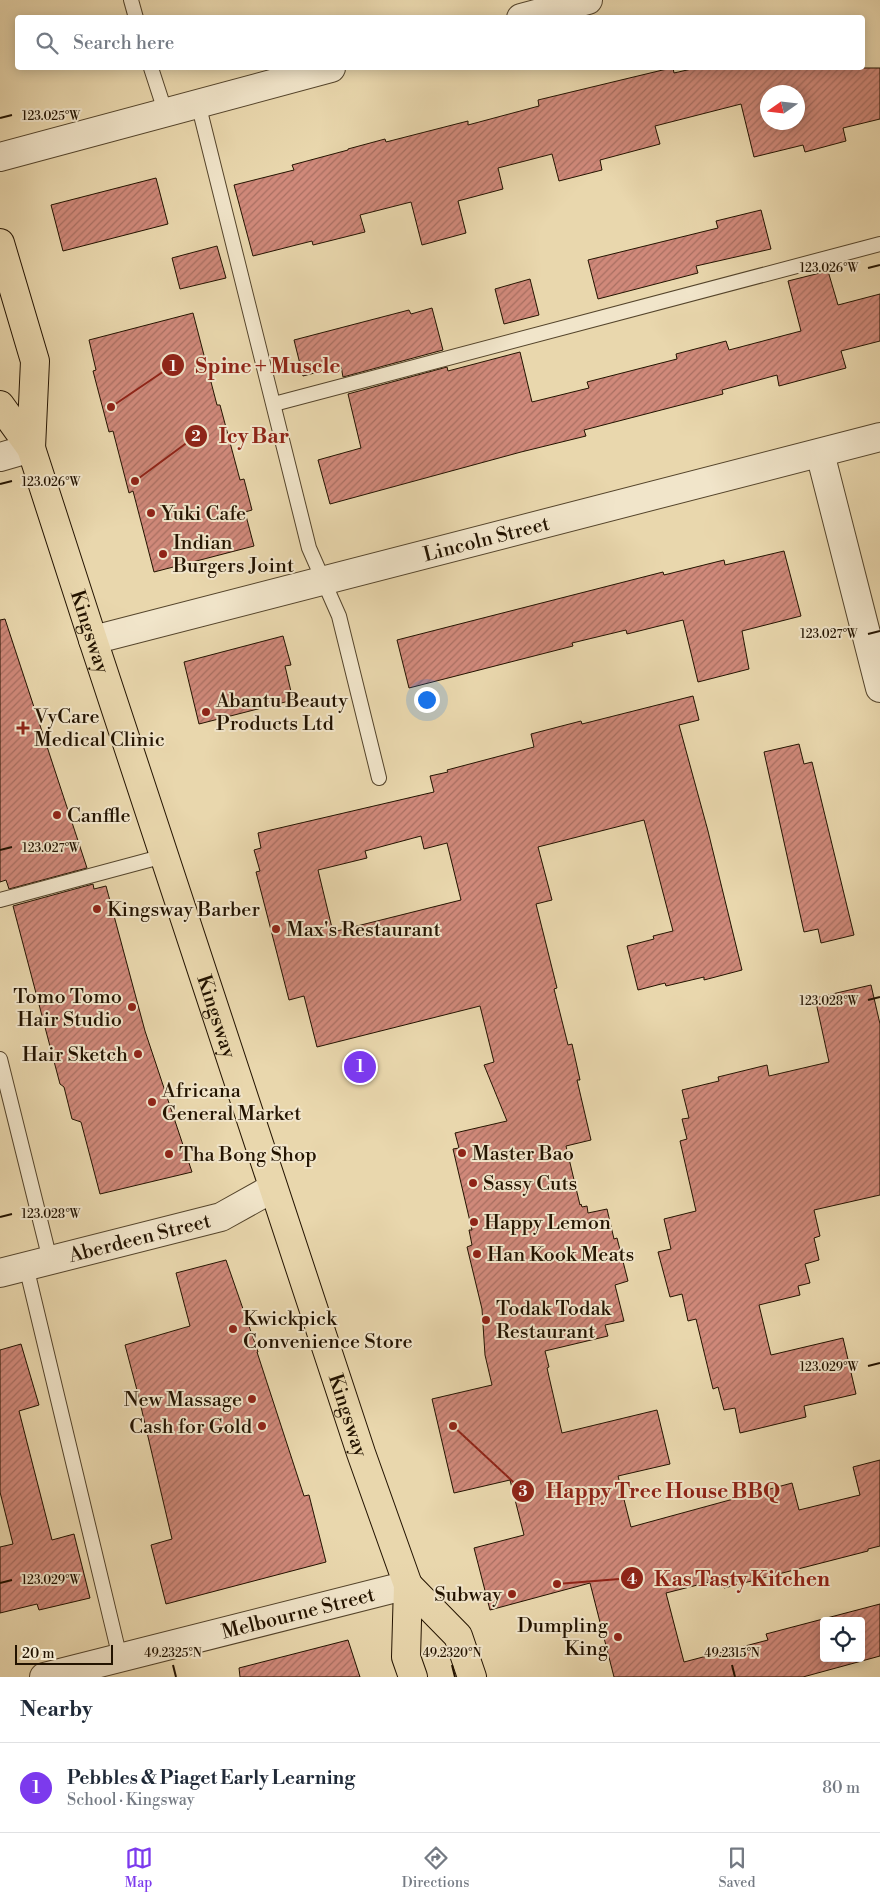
<!DOCTYPE html>
<html lang="en">
<head>
<meta charset="utf-8">
<style>
  :root { --surface:#fff; --page:#f6f6f7; --text:#1f2937; --muted:#747a83; --line:#e0e1e3; --accent:#7c3aed }
  body { margin:0; font-family:"Libre Bodoni",serif; background:var(--page); color:var(--text) }
  .controls { position:absolute; right:15px; bottom:15px; display:grid; overflow:hidden; border-radius:5px; box-shadow:0 2px 12px #0003 }
  .controls button { width:45px; height:45px; display:grid; place-items:center; padding:0; border:0; border-bottom:1px solid var(--line); background:var(--surface); color:var(--text); font:25px sans-serif }
  .compass { position:absolute; left:760px; top:85px; width:45px; height:45px; border-radius:50%; background:var(--surface); box-shadow:0 2px 12px #0003; rotate:256deg }
  .scale { position:absolute; left:15px; bottom:12px; width:98px; box-sizing:border-box; padding-left:5px; border:2px solid #231300; border-top:0; font-size:14px; line-height:18px; white-space:nowrap; color:#231300; -webkit-text-stroke:4px #f1e5ca; paint-order:stroke }
  .you { position:absolute; left:426px; top:699px; width:18px; height:18px; margin:-12px; border:4px solid #fff; border-radius:50%; background:#1a73e8; box-shadow:0 0 0 8px #1a73e833 }
  .badge { display:grid; place-items:center; width:32px; height:32px; border-radius:50%; background:var(--accent); color:#fff; font-size:16px; font-weight:700 }
  .pin { position:absolute; translate:-50% -50%; border:2px solid #fff; box-shadow:0 1px 5px #0006 }
  .list { margin:0; padding:0; list-style:none }
  h2 { display:flex; justify-content:space-between; align-items:center; height:65px; margin:0; padding:0 20px; font-size:21px }
  h2 small { font-size:16px; font-weight:400; color:var(--muted) }
  .list li { display:grid; grid-template-columns:32px 1fr auto; gap:15px; align-items:center; box-sizing:border-box; height:90px; padding:0 20px; border-top:1px solid var(--line) }
  .list b { display:block; font-size:19px; white-space:nowrap }
  .list p { margin:0; font-size:16px; white-space:nowrap; color:var(--muted) }
  .list em { font-size:16px; font-style:normal; color:var(--muted) }
  .icon { flex:none; width:28px; height:28px; fill:none; stroke:currentColor; stroke-width:2; stroke-linecap:round; stroke-linejoin:round }
  .map { position:relative; flex:none; width:880px; height:1677px; overflow:hidden }
  .search { position:absolute; background:var(--surface); box-shadow:0 2px 12px #0003; left:15px; right:15px; top:15px; height:55px; display:flex; align-items:center; gap:12px; box-sizing:border-box; padding:0 18px; border-radius:5px; color:var(--muted); font-size:19px }
  .sheet { height:155px; background:var(--surface) }
  nav { display:flex; justify-content:space-around; align-items:center; box-sizing:border-box; height:70px; border-top:1px solid var(--line); background:var(--surface); font-size:14px; color:var(--muted) }
  nav a { display:grid; justify-items:center; gap:2px }
  nav .on { color:var(--accent) }
  .map>svg:first-child { display:block }
  .building { fill:url(#building-hatch); stroke:#231300; fill-rule:evenodd }
  .lines { fill:none; stroke-linecap:round; stroke-linejoin:round }
  .service-casing { stroke:#54442b; stroke-width:16 }
  .minor-casing { stroke:#54442b; stroke-width:30 }
  .primary-casing { stroke:#231300; stroke-width:30 }
  .service { stroke:#f1e5ca; stroke-width:14 }
  .minor { stroke:#f1e5ca; stroke-width:28 }
  .primary { stroke:#e9d7ad; stroke-width:28 }
  .ticks { fill:none; stroke:#231300; stroke-width:2 }
  .poi-dot { fill:#8f2418; stroke:#f1e5ca; stroke-width:2 }
  .labels { text-anchor:middle; stroke-width:4; stroke-linejoin:round; paint-order:stroke }
  .poi-label { font-size:20px; fill:#231300; stroke:#f1e5ca; text-anchor:start }
  .street-label { font-size:20px; fill:#231300; stroke:#f1e5ca }
  .ticks-label { font-size:12px; text-anchor:middle; fill:#231300; stroke:#f1e5ca; stroke-width:4; stroke-linejoin:round; paint-order:stroke }
  .leader { fill:none; stroke:#8f2418; stroke-width:2 }
  .callout-dot { fill:#8f2418; stroke:#f1e5ca; stroke-width:2 }
  .mark-label { font-size:15px; text-anchor:middle; font-weight:bold; fill:#fff }
  .callout-label { font-size:21px; text-anchor:middle; font-weight:bold; fill:#8f2418; stroke:#f1e5ca; stroke-width:4; stroke-linejoin:round; paint-order:stroke }
</style>
</head>
<body>
<div class="map">
<svg width="880" height="1677" viewBox="0 0 880 1677">
  <defs>
    <pattern id="building-hatch" width="6" height="6" patternUnits="userSpaceOnUse" patternTransform="scale(1.25)"><rect width="6" height="6" fill="#d0897a"/><path d="M-1 1l2-2M0 6l6-6M5 7l2-2" fill="none" stroke="#a86f62"/></pattern>
  </defs>
  <rect width="100%" height="100%" fill="#e9d7ad"/>
  <filter id="stains"><feTurbulence type="fractalNoise" baseFrequency=".004" numOctaves="4"/><feColorMatrix values="0 0 0 0 .2 0 0 0 0 .09 0 0 0 0 .02 0 0 0 .5 -.17"/></filter>
  <radialGradient id="worn" r=".72"><stop offset=".6" stop-color="#630" stop-opacity="0"/><stop offset="1" stop-color="#630" stop-opacity=".3"/></radialGradient>
  <g class="building">
    <path d="M671 68H673L674 73 696 68H880V119L843 128 846 141 805 152 803 145 754 157 741 104 655 126 660 144 600 160 602 170 559 181 552 154 498 168 503 189 458 201 466 233 422 245 411 202 360 215 365 232 313 245 312 241 253 256 234 185 294 170 292 165 348 150V149L385 139 386 142 468 121V125L539 106 538 100ZM768 92H798V122H768Z"/>
    <polygon points="156,178 168,224 63,251 51,205"/>
    <polygon points="761,210 771,249 696,266 698,273 598,299 588,260 718,228 716,221"/>
    <polygon points="217,246 226,278 180,289 172,258"/>
    <polygon points="828,271 838,305 880,294 880,341 841,351 846,368 779,386 777,375 722,390 723,394 584,430 586,436 521,452 330,504 318,460 361,448 348,394 447,367 448,371 520,352 532,402 589,388 587,382 677,359 676,354 726,341 729,350 801,331 788,281"/>
    <polygon points="530,279 539,315 504,324 495,289"/>
    <polygon points="432,308 443,350 343,377 341,366 303,376 294,340 409,310 411,314"/>
    <polygon points="193,313 217,405 220,405 240,480 244,479 252,510 245,512 254,546 154,572 133,491 129,493 113,431 109,432 93,371 96,370 89,340"/>
    <polygon points="784,551 801,616 742,631 749,669 698,682 683,620 627,634 626,630 572,643 573,646 409,688 397,640 663,572 664,575 724,560 725,565"/>
    <polygon points="5,619 87,868 9,889 6,880 0,882 0,620"/>
    <polygon points="283,636 291,665 285,666 293,700 199,724 184,662"/>
    <path d="M693 696 699 720 679 725 708 831 742 970 704 980V977L666 986 665 983 638 990 627 946 654 939 653 936 673 931 644 820 538 847 552 900 536 904 557 988 554 989 568 1045 572 1044 580 1080H577L591 1140 566 1146 580 1205 581 1204 582 1207 587 1206 588 1213 607 1209 614 1239 617 1238 628 1281 615 1285 624 1321 605 1325 608 1336 545 1351 549 1367 547 1368 562 1433 657 1410 670 1464 618 1476 631 1527 792 1483 799 1510 860 1495 853 1467 880 1460V1546L868 1549V1551L724 1588 721 1579 666 1593 684 1662 768 1640 766 1634 880 1604V1656L803 1677H614L590 1583 490 1610 474 1548 524 1535 510 1480 454 1493 432 1399 492 1385 485 1355 482 1309 467 1247 472 1245 469 1230H472L453 1149 459 1148 455 1133 507 1121 484 1065 494 1062 480 1006 317 1047 304 996 289 1000 256 872 260 871 254 850 261 848 258 833 434 792 430 776 448 772 447 770 534 747 531 734 581 721 582 724ZM421 836 424 849 447 843 461 900 333 932 318 870 367 858 365 851ZM824 1621H861V1658H824Z"/>
    <polygon points="799,744 804,764 812,762 854,935 821,943 818,929 804,932 764,752"/>
    <polygon points="93,884 94,889 106,886 145,1031 192,1172 100,1194 81,1122 72,1119 64,1087 60,1084 13,906"/>
    <polygon points="871,985 880,1024 880,1195 814,1210 820,1236 814,1238 819,1260 805,1264 810,1283 798,1286 800,1295 759,1305 771,1355 843,1338 856,1394 804,1406 806,1417 740,1433 735,1408 724,1410 718,1387 713,1389 696,1319 688,1321 682,1294 670,1297 658,1252 671,1249 664,1219 696,1211 680,1141 687,1139 682,1119 689,1118 682,1090 719,1081 718,1077 767,1065 769,1076 829,1062 815,998"/>
    <polygon points="226,1260 258,1352 257,1352 304,1496 309,1495 326,1562 166,1604 151,1545 172,1539 138,1394 125,1345 190,1326 176,1273"/>
    <polygon points="21,1344 39,1405 19,1411 52,1540 74,1534 90,1598 39,1610 37,1604 0,1613 0,1547 13,1544 0,1492 0,1350"/>
    <polygon points="348,1640 360,1677 240,1677 239,1668"/>
  </g>
  <g class="lines">
    <defs>
      <g id="service">
        <polyline points="131,0 136,18"/>
        <polyline points="151,68 165,111"/>
        <polyline points="198,103 309,548 339,616 379,778"/>
        <polyline points="274,404 880,244"/>
        <polyline points="0,900 164,856"/>
        <polyline points="0,1059 50,1260"/>
        <polyline points="26,1266 120,1658"/>
      </g>
      <g id="minor">
        <polyline points="521,18 588,0"/>
        <polyline points="0,157 331,68"/>
        <polyline points="820,453 880,688"/>
        <polyline points="0,457 31,448"/>
        <path id="s1" d="M93 640 880 437"/>
        <path id="s2" d="M0 1273 221 1217 273 1188"/>
        <path id="s3" d="M44 1677 408 1585"/>
      </g>
      <g id="primary">
        <polyline points="0,243 35,361 31,448"/>
        <path id="s4" d="M0 405 31 448 93 640 361 1453 408 1585 406 1657 413 1677"/>
        <polyline points="408,1585 458,1636 472,1677"/>
      </g>
    </defs>
    <use href="#service" class="service-casing"/>
    <use href="#minor" class="minor-casing"/>
    <use href="#primary" class="primary-casing"/>
    <use href="#service" class="service"/>
    <use href="#minor" class="minor"/>
    <use href="#primary" class="primary"/>
  </g>
  <path class="ticks" d="M0 118 12 115M868 268 880 265M0 484 12 481M868 634 880 631M0 850 12 847M868 1000 880 997M0 1217 12 1214M868 1366 880 1363M0 1583 12 1580M173 1665 176 1677M452 1665 455 1677M732 1665 735 1677"/>
  <g class="poi-dot">
    <circle cx="151" cy="513" r="5"/>
    <circle cx="163" cy="554" r="5"/>
    <circle cx="206" cy="712" r="5"/>
    <path d="M20.5 720.5h5v5h5v5h-5v5h-5v-5h-5v-5h5z"/>
    <circle cx="57" cy="815" r="5"/>
    <circle cx="97" cy="909" r="5"/>
    <circle cx="276" cy="929" r="5"/>
    <circle cx="132" cy="1007" r="5"/>
    <circle cx="138" cy="1054" r="5"/>
    <circle cx="152" cy="1102" r="5"/>
    <circle cx="462" cy="1153" r="5"/>
    <circle cx="169" cy="1154" r="5"/>
    <circle cx="473" cy="1183" r="5"/>
    <circle cx="474" cy="1222" r="5"/>
    <circle cx="477" cy="1254" r="5"/>
    <circle cx="486" cy="1320" r="5"/>
    <circle cx="233" cy="1329" r="5"/>
    <circle cx="252" cy="1399" r="5"/>
    <circle cx="262" cy="1426" r="5"/>
    <circle cx="512" cy="1594" r="5"/>
    <circle cx="618" cy="1637" r="5"/>
  </g>
  <g class="labels">
    <g class="poi-label">
      <text x="161" y="520">Yuki Cafe</text>
      <text x="173" y="549">Indian<tspan x="173" dy="23">Burgers Joint</tspan></text>
      <text x="216" y="707">Abantu Beauty<tspan x="216" dy="23">Products Ltd</tspan></text>
      <text x="34" y="723">VyCare<tspan x="34" dy="23">Medical Clinic</tspan></text>
      <text x="67" y="822">Canffle</text>
      <text x="107" y="916">Kingsway Barber</text>
      <text x="286" y="936">Max's Restaurant</text>
      <text x="122" y="1003" text-anchor="end">Tomo Tomo<tspan x="122" dy="23">Hair Studio</tspan></text>
      <text x="128" y="1061" text-anchor="end">Hair Sketch</text>
      <text x="162" y="1097">Africana<tspan x="162" dy="23">General Market</tspan></text>
      <text x="472" y="1160">Master Bao</text>
      <text x="179" y="1161">Tha Bong Shop</text>
      <text x="483" y="1190">Sassy Cuts</text>
      <text x="484" y="1229">Happy Lemon</text>
      <text x="487" y="1261">Han Kook Meats</text>
      <text x="496" y="1315">Todak Todak<tspan x="496" dy="23">Restaurant</tspan></text>
      <text x="243" y="1325">Kwickpick<tspan x="243" dy="23">Convenience Store</tspan></text>
      <text x="242" y="1406" text-anchor="end">New Massage</text>
      <text x="252" y="1433" text-anchor="end">Cash for Gold</text>
      <text x="502" y="1601" text-anchor="end">Subway</text>
      <text x="608" y="1632" text-anchor="end">Dumpling<tspan x="608" dy="23">King</tspan></text>
    </g>
    <g class="street-label">
      <text dy="7" stroke="none"><textPath href="#s1" startOffset="406">Lincoln Street</textPath></text>
      <text dy="7" stroke="none"><textPath href="#s4" startOffset="246">Kingsway</textPath></text>
      <text dy="7" stroke="none"><textPath href="#s4" startOffset="651">Kingsway</textPath></text>
      <text dy="7" stroke="none"><textPath href="#s2" startOffset="144">Aberdeen Street</textPath></text>
      <text dy="7" stroke="none"><textPath href="#s4" startOffset="1071">Kingsway</textPath></text>
      <text dy="7" stroke="none"><textPath href="#s3" startOffset="262">Melbourne Street</textPath></text>
    </g>
  </g>
  <g class="ticks-label">
    <text x="51" y="120">123.025°W</text>
    <text x="829" y="272">123.026°W</text>
    <text x="51" y="486">123.026°W</text>
    <text x="829" y="638">123.027°W</text>
    <text x="51" y="852">123.027°W</text>
    <text x="829" y="1005">123.028°W</text>
    <text x="51" y="1218">123.028°W</text>
    <text x="829" y="1371">123.029°W</text>
    <text x="51" y="1584">123.029°W</text>
    <text x="173" y="1657">49.2325°N</text>
    <text x="452" y="1657">49.2320°N</text>
    <text x="732" y="1657">49.2315°N</text>
  </g>
  <path class="leader" d="M111 407L173 365M135 481L196 436M453 1426L523 1491M557 1584L632 1578"/>
  <g class="callout-dot">
    <circle cx="111" cy="407" r="5"/>
    <circle cx="135" cy="481" r="5"/>
    <circle cx="453" cy="1426" r="5"/>
    <circle cx="557" cy="1584" r="5"/>
    <circle cx="173" cy="365" r="12"/>
    <circle cx="196" cy="436" r="12"/>
    <circle cx="523" cy="1491" r="12"/>
    <circle cx="632" cy="1578" r="12"/>
  </g>
  <g class="mark-label">
    <text x="173" y="371">1</text>
    <text x="196" y="441">2</text>
    <text x="523" y="1496">3</text>
    <text x="632" y="1584">4</text>
  </g>
  <g class="callout-label">
    <text x="268" y="373">Spine + Muscle</text>
    <text x="254" y="443">Icy Bar</text>
    <text x="663" y="1498">Happy Tree House BBQ</text>
    <text x="742" y="1586">Kas Tasty Kitchen</text>
  </g>
  <rect width="100%" height="100%" filter="url(#stains)"/>
  <rect width="100%" height="100%" fill="url(#worn)"/>
</svg>
<div class="controls">
<button><svg class="icon" aria-label="locate" viewBox="0 0 24 24"><circle cx="12" cy="12" r="6"/><path d="M12 2v4M12 18v4M2 12h4M18 12h4"/></svg></button>
</div>
<svg class="compass" viewBox="-18 -18 36 36"><path d="M0-13l5 13h-10z" fill="#e53935"/><path d="M0 13l5-13h-10z" fill="#747a83"/></svg>
<div class="scale">20 m</div>
<div class="you"></div>
<div class="pin badge" style="left:360px;top:1067px">1</div>
<div class="search"><svg class="icon" aria-label="search" viewBox="0 0 24 24"><circle cx="10" cy="10" r="6"/><path d="M15 15l6 6"/></svg>Search here</div>
</div>
<section class="sheet">
<h2>Nearby<small></small></h2>
<ul class="list">
<li><span class="badge">1</span><div><b>Pebbles &amp; Piaget Early Learning</b><p>School · Kingsway</p></div><em>80 m</em></li>
</ul>
</section>
<nav>
<a class="on"><svg class="icon" aria-label="map" viewBox="0 0 24 24"><path d="M3 6l6-2 6 2 6-2v14l-6 2-6-2-6 2zM9 4v14M15 6v14"/></svg>Map</a>
<a><svg class="icon" aria-label="directions" viewBox="0 0 24 24"><path d="M12 3l9 9-9 9-9-9zM9 14v-3h6M13 9l2 2-2 2"/></svg>Directions</a>
<a><svg class="icon" aria-label="saved" viewBox="0 0 24 24"><path d="M7 4h10v16l-5-4-5 4z"/></svg>Saved</a>
</nav>
</body>
</html>
